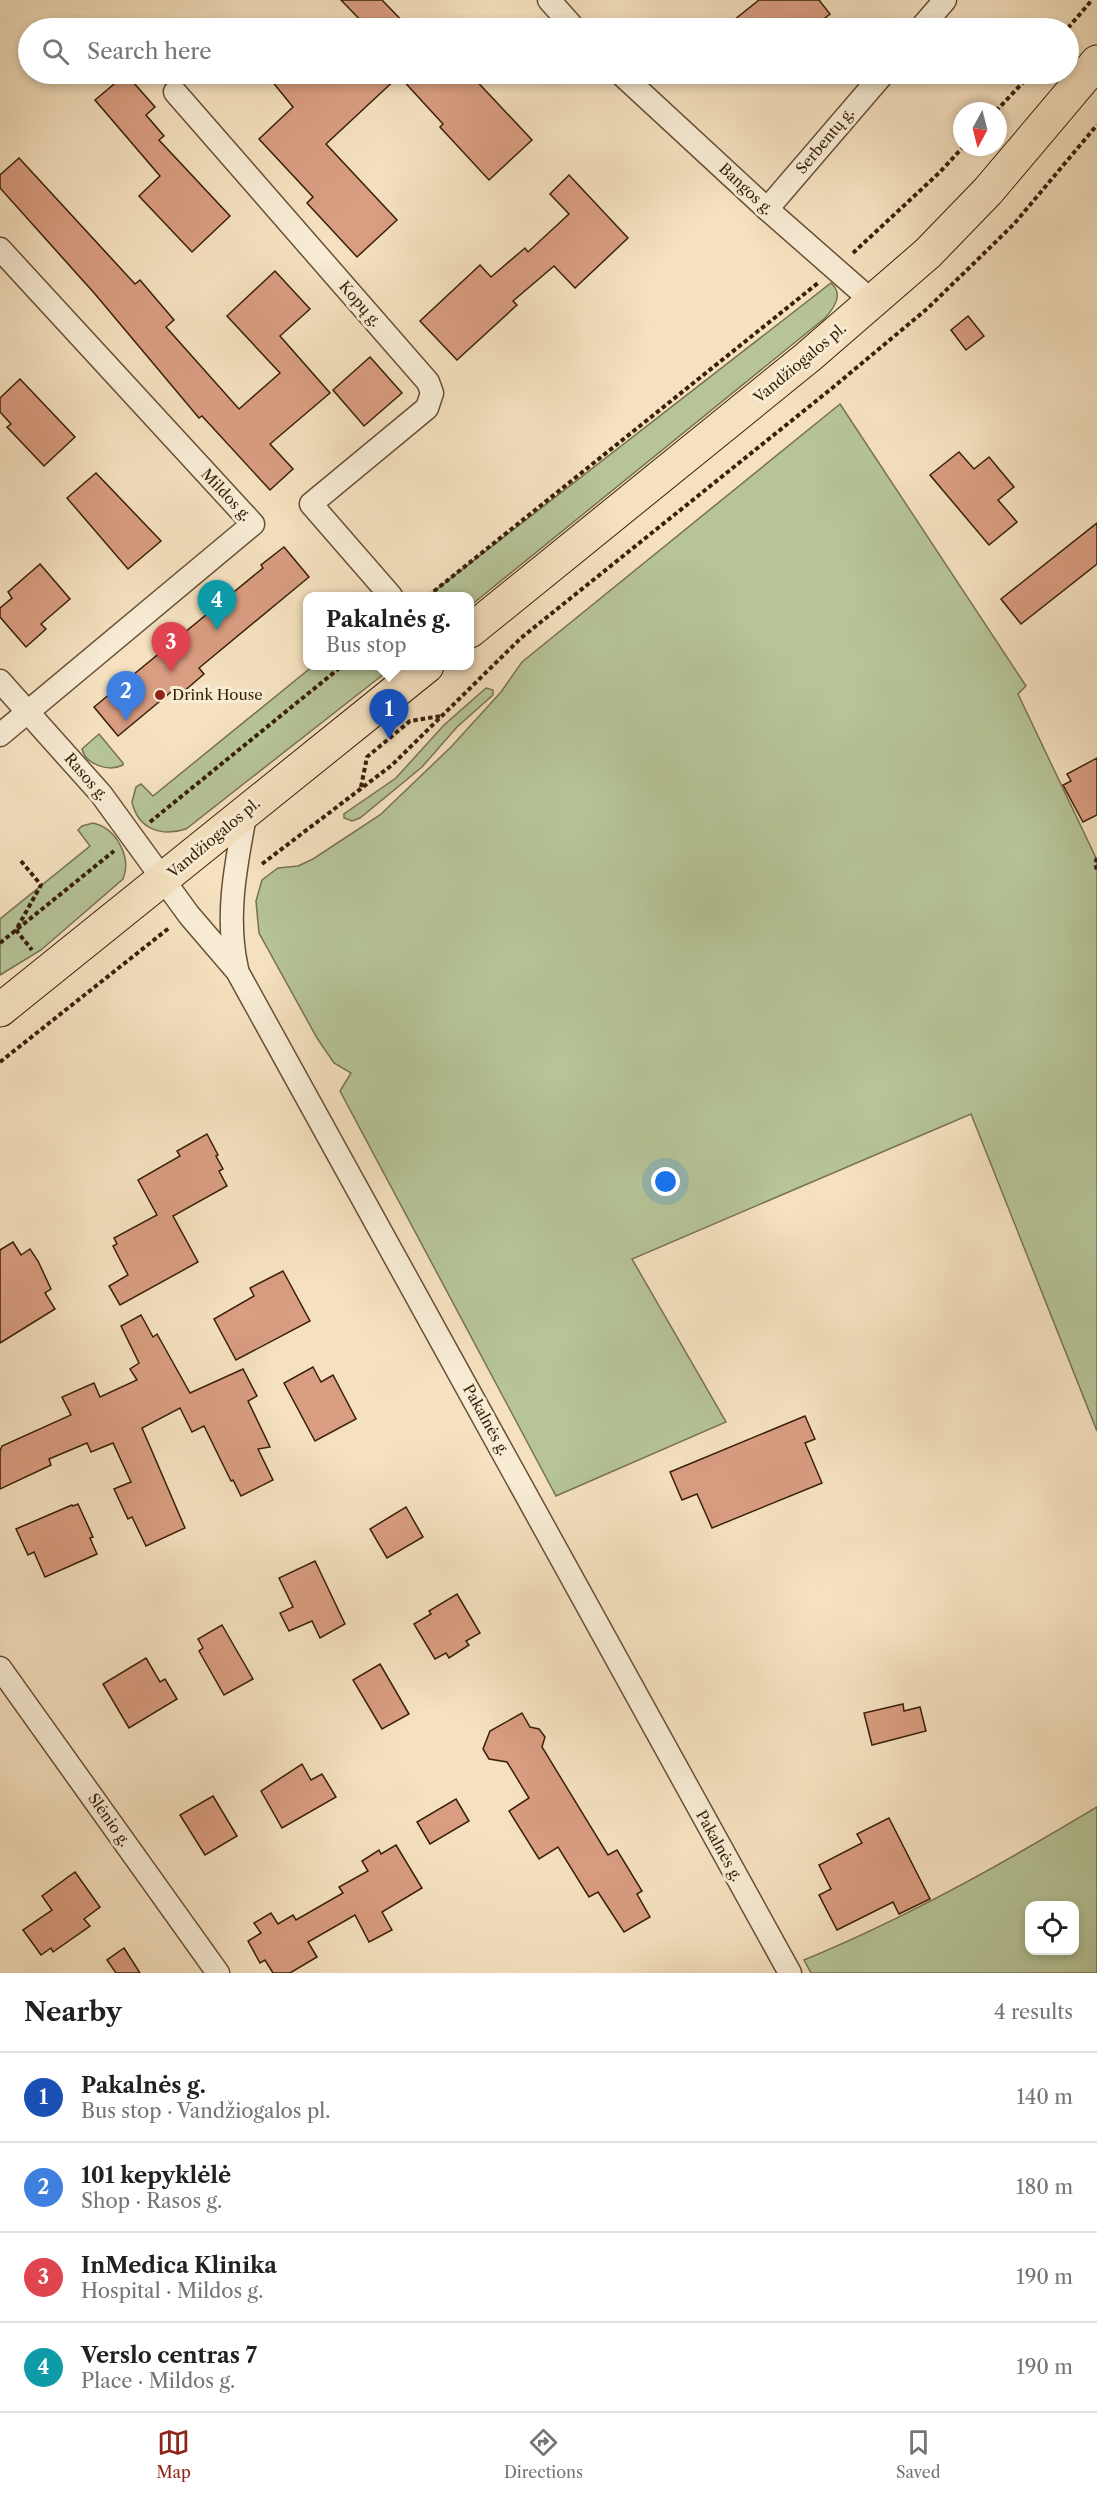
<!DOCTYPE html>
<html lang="en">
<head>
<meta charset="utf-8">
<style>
  :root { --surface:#fff; --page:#f2f2f2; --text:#202124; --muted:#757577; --line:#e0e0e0; --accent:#8f2418 }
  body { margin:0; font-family:"Libre Caslon Text",serif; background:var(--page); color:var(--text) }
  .controls { position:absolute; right:18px; bottom:18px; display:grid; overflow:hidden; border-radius:12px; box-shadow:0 3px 9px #0003 }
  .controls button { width:54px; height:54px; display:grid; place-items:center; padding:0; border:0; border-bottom:2px solid var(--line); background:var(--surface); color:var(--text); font:30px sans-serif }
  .compass { position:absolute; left:953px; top:102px; width:54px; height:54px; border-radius:50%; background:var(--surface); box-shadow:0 3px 9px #0003; rotate:187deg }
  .you { position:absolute; left:666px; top:1182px; width:21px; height:21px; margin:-15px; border:4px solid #fff; border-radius:50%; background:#1a73e8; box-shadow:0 0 0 9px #1a73e833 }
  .badge { display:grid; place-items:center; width:39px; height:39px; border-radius:50%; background:var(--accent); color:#fff; font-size:20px; font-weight:700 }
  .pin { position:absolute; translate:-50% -50px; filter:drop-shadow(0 2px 3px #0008) }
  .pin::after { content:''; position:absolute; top:32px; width:21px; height:18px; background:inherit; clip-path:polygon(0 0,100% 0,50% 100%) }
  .popup { position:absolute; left:303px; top:592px; width:171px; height:78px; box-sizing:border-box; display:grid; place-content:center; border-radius:12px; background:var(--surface); filter:drop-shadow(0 2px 4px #0005); font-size:20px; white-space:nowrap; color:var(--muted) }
  .popup b { font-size:22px; color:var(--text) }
  .popup::after { content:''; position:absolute; left:50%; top:100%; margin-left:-12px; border:12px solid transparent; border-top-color:var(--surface) }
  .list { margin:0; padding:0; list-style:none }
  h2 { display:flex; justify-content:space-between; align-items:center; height:78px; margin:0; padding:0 24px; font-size:26px }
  h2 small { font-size:20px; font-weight:400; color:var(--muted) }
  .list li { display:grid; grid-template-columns:39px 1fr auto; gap:18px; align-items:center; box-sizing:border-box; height:90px; padding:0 24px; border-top:2px solid var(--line) }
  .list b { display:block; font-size:22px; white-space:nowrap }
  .list p { margin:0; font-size:20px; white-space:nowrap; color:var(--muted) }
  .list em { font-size:20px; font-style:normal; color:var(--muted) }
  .icon { flex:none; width:33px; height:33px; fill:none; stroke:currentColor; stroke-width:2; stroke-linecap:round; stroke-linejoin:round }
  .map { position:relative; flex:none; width:1097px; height:1973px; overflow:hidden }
  .search { position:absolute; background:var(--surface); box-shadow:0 3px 9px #0003; left:18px; right:18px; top:18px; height:66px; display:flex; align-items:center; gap:15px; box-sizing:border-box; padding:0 21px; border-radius:33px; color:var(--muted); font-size:22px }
  .sheet { height:438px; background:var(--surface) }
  nav { display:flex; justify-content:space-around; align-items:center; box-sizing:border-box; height:84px; border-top:2px solid var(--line); background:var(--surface); font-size:16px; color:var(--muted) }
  nav a { display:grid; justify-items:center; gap:3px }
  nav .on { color:var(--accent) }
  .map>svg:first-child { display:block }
  .green { fill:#b6c497; stroke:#787250; stroke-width:1.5; fill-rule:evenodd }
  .building { fill:#d99d81; stroke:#391f08; stroke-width:1.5 }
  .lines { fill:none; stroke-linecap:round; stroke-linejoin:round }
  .minor-casing { stroke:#685036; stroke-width:25 }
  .primary-casing { stroke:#391f08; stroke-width:35 }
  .path { stroke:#391f08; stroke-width:4; stroke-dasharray:4.5 3; stroke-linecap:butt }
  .minor { stroke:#f8ecd5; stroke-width:22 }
  .primary { stroke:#f5e1bf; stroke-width:33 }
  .poi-dot { fill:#8f2418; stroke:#f8ecd5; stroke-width:2 }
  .labels { text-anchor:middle; stroke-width:6; stroke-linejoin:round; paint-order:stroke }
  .street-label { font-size:15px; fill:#391f08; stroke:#f8ecd5 }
  .poi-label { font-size:15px; fill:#391f08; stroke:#f8ecd5; text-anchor:start }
</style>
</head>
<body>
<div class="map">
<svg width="1097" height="1973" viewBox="0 0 1097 1973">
  <rect width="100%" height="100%" fill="#f5e1bf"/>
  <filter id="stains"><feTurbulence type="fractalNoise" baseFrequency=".00333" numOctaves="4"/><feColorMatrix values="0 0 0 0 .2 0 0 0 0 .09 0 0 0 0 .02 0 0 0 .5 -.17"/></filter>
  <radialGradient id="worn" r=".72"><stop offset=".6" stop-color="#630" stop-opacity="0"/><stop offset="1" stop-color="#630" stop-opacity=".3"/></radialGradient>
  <g class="green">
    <path d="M831 283C844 294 834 308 825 318L470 606V596H428Z"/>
    <polygon points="840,404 1026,686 1018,694 1097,860 1097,1431 971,1114 632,1259 726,1422 556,1496 340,1091 351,1073 334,1063 317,1038 259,933 256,901 262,880 278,868 298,866 313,859 380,815 451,747 501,692 522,662"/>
    <path d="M313 666H394L186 829C161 837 138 829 132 802L136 787 141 784 153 796Z"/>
    <polygon points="486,688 493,690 493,695 457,727 422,767 360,818 352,821 344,818 344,814 396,778 444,725"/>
    <path d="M99 734 123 763V765C109 772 86 765 82 749Z"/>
    <path d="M93 823C116 828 132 857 123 879L41 950 0 975V919L90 846 78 830 82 826Z"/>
    <path d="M1097 1807V1973H811L804 1960C906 1918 1002 1864 1097 1807ZM1030 1906H1074V1950H1030Z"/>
  </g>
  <g class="building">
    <polygon points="341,0 382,0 409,28 368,28"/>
    <polygon points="759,0 819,0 830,14 812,28 724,28"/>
    <polygon points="126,74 155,107 146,115 164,136 159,140 230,216 192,252 139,196 160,176 95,100"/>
    <polygon points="266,74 470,74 532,140 489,180 440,127 443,124 399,76 326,144 397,220 357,257 307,203 313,197 259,139 293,107"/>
    <polygon points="19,158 135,284 140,280 174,320 166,327 239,409 280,373 227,316 275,271 310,309 280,336 330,393 270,444 293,469 270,490 202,416 199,418 95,294 0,188 0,175"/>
    <polygon points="569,175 628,238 575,288 554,266 513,301 517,305 457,360 420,321 480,265 491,277 525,248 528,252 569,214 550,194"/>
    <polygon points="968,316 984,336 966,350 951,330"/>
    <polygon points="370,357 402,393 364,426 333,390"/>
    <polygon points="20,379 75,437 44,466 7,427 11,424 0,412 0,398"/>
    <polygon points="959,452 974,469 989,457 1014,487 998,500 1017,522 989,545 930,475"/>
    <polygon points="96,473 161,541 128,569 67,498"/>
    <polygon points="1097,523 1097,564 1021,624 1001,599"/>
    <polygon points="284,547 309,577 199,668 204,674 182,693 177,687 118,736 94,707 263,568 261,565"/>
    <polygon points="40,564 70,599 41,624 46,629 26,647 0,617 0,608 12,598 8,592"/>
    <polygon points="1097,758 1097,815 1083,822 1063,785 1071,781 1067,774"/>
    <polygon points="207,1134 218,1155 216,1156 223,1169 219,1171 227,1186 173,1216 198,1262 120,1305 109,1286 128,1275 113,1246 117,1244 114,1238 157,1215 138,1180 180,1156 177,1151"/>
    <polygon points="13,1242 21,1255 30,1249 38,1261 51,1289 45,1293 55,1309 0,1343 0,1250"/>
    <polygon points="283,1271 310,1321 236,1360 214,1319 254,1296 250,1288"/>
    <polygon points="141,1315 153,1337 157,1334 190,1393 243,1369 257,1396 248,1401 270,1447 258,1449 273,1480 241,1496 233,1480 231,1481 204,1426 192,1432 180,1408 142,1428 185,1528 146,1546 132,1517 128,1519 114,1489 131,1482 113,1443 91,1452 87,1443 49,1459 51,1465 0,1489 0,1451 2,1446 71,1415 62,1397 94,1383 100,1397 137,1380 130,1369 139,1363 121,1326"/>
    <polygon points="313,1367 321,1382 333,1375 356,1419 315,1441 284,1383"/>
    <polygon points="805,1416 815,1439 805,1443 822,1483 712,1528 697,1494 682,1500 670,1472"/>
    <polygon points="78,1504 93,1537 90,1538 97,1554 45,1577 34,1552 28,1555 16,1529 72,1505 73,1506"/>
    <polygon points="406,1507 423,1537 387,1558 370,1529"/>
    <polygon points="315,1561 345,1624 320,1638 312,1621 289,1631 280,1613 293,1607 279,1578"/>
    <polygon points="457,1594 480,1633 466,1641 469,1645 449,1658 446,1653 435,1659 414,1624 431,1614 429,1611"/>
    <polygon points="222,1625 253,1679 224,1695 199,1651 203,1648 198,1639"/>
    <polygon points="146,1658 160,1682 165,1679 177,1699 129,1728 103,1684"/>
    <polygon points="380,1664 409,1714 382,1729 353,1680"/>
    <polygon points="903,1704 904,1711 920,1707 926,1731 872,1745 864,1713"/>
    <polygon points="522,1713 530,1727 539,1729 545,1737 542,1747 608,1855 617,1850 642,1891 637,1894 650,1917 624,1932 598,1892 589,1897 558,1847 539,1859 509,1811 529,1798 507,1762 489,1759 483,1749 490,1731"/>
    <polygon points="302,1764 311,1780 322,1774 336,1797 282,1828 261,1791"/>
    <polygon points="213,1796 237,1836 205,1855 180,1815"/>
    <polygon points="456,1799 469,1821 430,1844 417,1822"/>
    <polygon points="889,1818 930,1899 899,1914 893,1902 837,1930 819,1895 831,1889 819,1865 862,1843 857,1834"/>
    <polygon points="396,1845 422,1888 382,1912 392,1930 369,1942 355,1915 308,1942 317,1957 290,1973 273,1973 265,1960 260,1963 248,1941 261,1933 254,1923 271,1913 278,1924 293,1915 296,1920 343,1893 339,1887 368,1871 362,1861 379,1850 381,1854"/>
    <polygon points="75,1872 100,1907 84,1919 90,1926 53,1952 51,1948 41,1955 23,1930 52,1910 42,1896"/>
    <polygon points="124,1948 140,1973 116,1973 107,1960"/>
  </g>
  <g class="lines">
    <defs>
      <g id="minor">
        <polyline points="549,0 574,28"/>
        <polyline points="921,28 945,0"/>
        <polyline points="621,74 767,209 873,302"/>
        <polyline points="175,92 428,382 432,393 427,408 311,504 391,596"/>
        <polyline points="767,209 883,74"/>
        <polyline points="0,249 253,524 0,735"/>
        <polyline points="0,681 101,794 189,915 237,971 790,1973"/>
        <path d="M237 969C225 916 236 864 246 811"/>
        <polyline points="0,1668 218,1973"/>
      </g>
      <g id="primary">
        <polyline points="470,631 808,357 928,253 988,191 1097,62"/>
        <polyline points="0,1010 427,666"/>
      </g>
    </defs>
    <use href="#minor" class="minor-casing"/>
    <use href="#primary" class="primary-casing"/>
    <g class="path">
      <polyline points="1068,28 1092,0"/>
      <polyline points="996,111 1031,74"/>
      <polyline points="853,253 940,172 963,147"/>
      <polyline points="428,596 818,283"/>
      <polyline points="361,787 367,757 410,721 441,716"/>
      <polyline points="150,822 342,666"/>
      <polyline points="1097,858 1095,864 1097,870"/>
      <polyline points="21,861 41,885 16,930 32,950"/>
      <polyline points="262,864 392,765 521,638 831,389 928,308 1014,224 1097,125"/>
      <polyline points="0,943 114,851"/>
      <polyline points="0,1062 169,928"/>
    </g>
    <use href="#minor" class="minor"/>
    <use href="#primary" class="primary"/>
  </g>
  <circle class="poi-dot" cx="160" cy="695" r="6"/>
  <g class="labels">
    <g class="street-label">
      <text transform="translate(825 141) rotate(-50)" y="5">Serbentų g.</text>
      <text transform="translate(746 189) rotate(43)" y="5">Bangos g.</text>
      <text transform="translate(360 304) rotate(49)" y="5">Kopų g.</text>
      <text transform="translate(800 363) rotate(-40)" y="5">Vandžiogalos pl.</text>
      <text transform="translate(226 495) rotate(47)" y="5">Mildos g.</text>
      <text transform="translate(86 777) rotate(49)" y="5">Rasos g.</text>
      <text transform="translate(214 838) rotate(-40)" y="5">Vandžiogalos pl.</text>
      <text transform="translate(486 1420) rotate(61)" y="5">Pakalnės g.</text>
      <text transform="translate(109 1820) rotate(55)" y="5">Slėnio g.</text>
      <text transform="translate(719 1846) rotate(61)" y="5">Pakalnės g.</text>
    </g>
    <g class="poi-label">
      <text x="172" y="700">Drink House</text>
    </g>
  </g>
  <rect width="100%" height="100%" filter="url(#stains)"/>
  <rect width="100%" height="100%" fill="url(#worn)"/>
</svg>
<div class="controls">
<button><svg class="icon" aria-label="locate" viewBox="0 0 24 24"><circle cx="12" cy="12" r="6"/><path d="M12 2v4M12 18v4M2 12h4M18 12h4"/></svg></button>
</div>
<svg class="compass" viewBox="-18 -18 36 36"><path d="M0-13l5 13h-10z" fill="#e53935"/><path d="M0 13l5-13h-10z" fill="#757577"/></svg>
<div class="you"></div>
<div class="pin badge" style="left:389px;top:739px;background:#1a4fb4">1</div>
<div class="popup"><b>Pakalnės g.</b>Bus stop</div>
<div class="pin badge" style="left:126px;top:721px;background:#3f7fe0">2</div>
<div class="pin badge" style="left:171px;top:672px;background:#e0444e">3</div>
<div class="pin badge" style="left:217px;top:630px;background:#0f9aa8">4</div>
<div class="search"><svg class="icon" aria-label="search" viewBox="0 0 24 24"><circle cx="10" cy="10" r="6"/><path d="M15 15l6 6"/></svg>Search here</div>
</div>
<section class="sheet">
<h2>Nearby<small>4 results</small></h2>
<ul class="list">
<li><span class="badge" style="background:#1a4fb4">1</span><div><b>Pakalnės g.</b><p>Bus stop · Vandžiogalos pl.</p></div><em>140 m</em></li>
<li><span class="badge" style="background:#3f7fe0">2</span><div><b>101 kepyklėlė</b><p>Shop · Rasos g.</p></div><em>180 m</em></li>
<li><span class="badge" style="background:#e0444e">3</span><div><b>InMedica Klinika</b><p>Hospital · Mildos g.</p></div><em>190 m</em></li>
<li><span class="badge" style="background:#0f9aa8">4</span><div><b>Verslo centras 7</b><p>Place · Mildos g.</p></div><em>190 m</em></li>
</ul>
</section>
<nav>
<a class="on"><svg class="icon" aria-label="map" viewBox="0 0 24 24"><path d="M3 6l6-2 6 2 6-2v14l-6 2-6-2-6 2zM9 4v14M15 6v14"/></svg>Map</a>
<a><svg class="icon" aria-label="directions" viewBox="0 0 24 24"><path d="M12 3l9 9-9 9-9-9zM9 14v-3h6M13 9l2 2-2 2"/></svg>Directions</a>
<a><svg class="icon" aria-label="saved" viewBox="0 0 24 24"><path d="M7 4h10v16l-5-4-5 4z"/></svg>Saved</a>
</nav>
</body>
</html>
